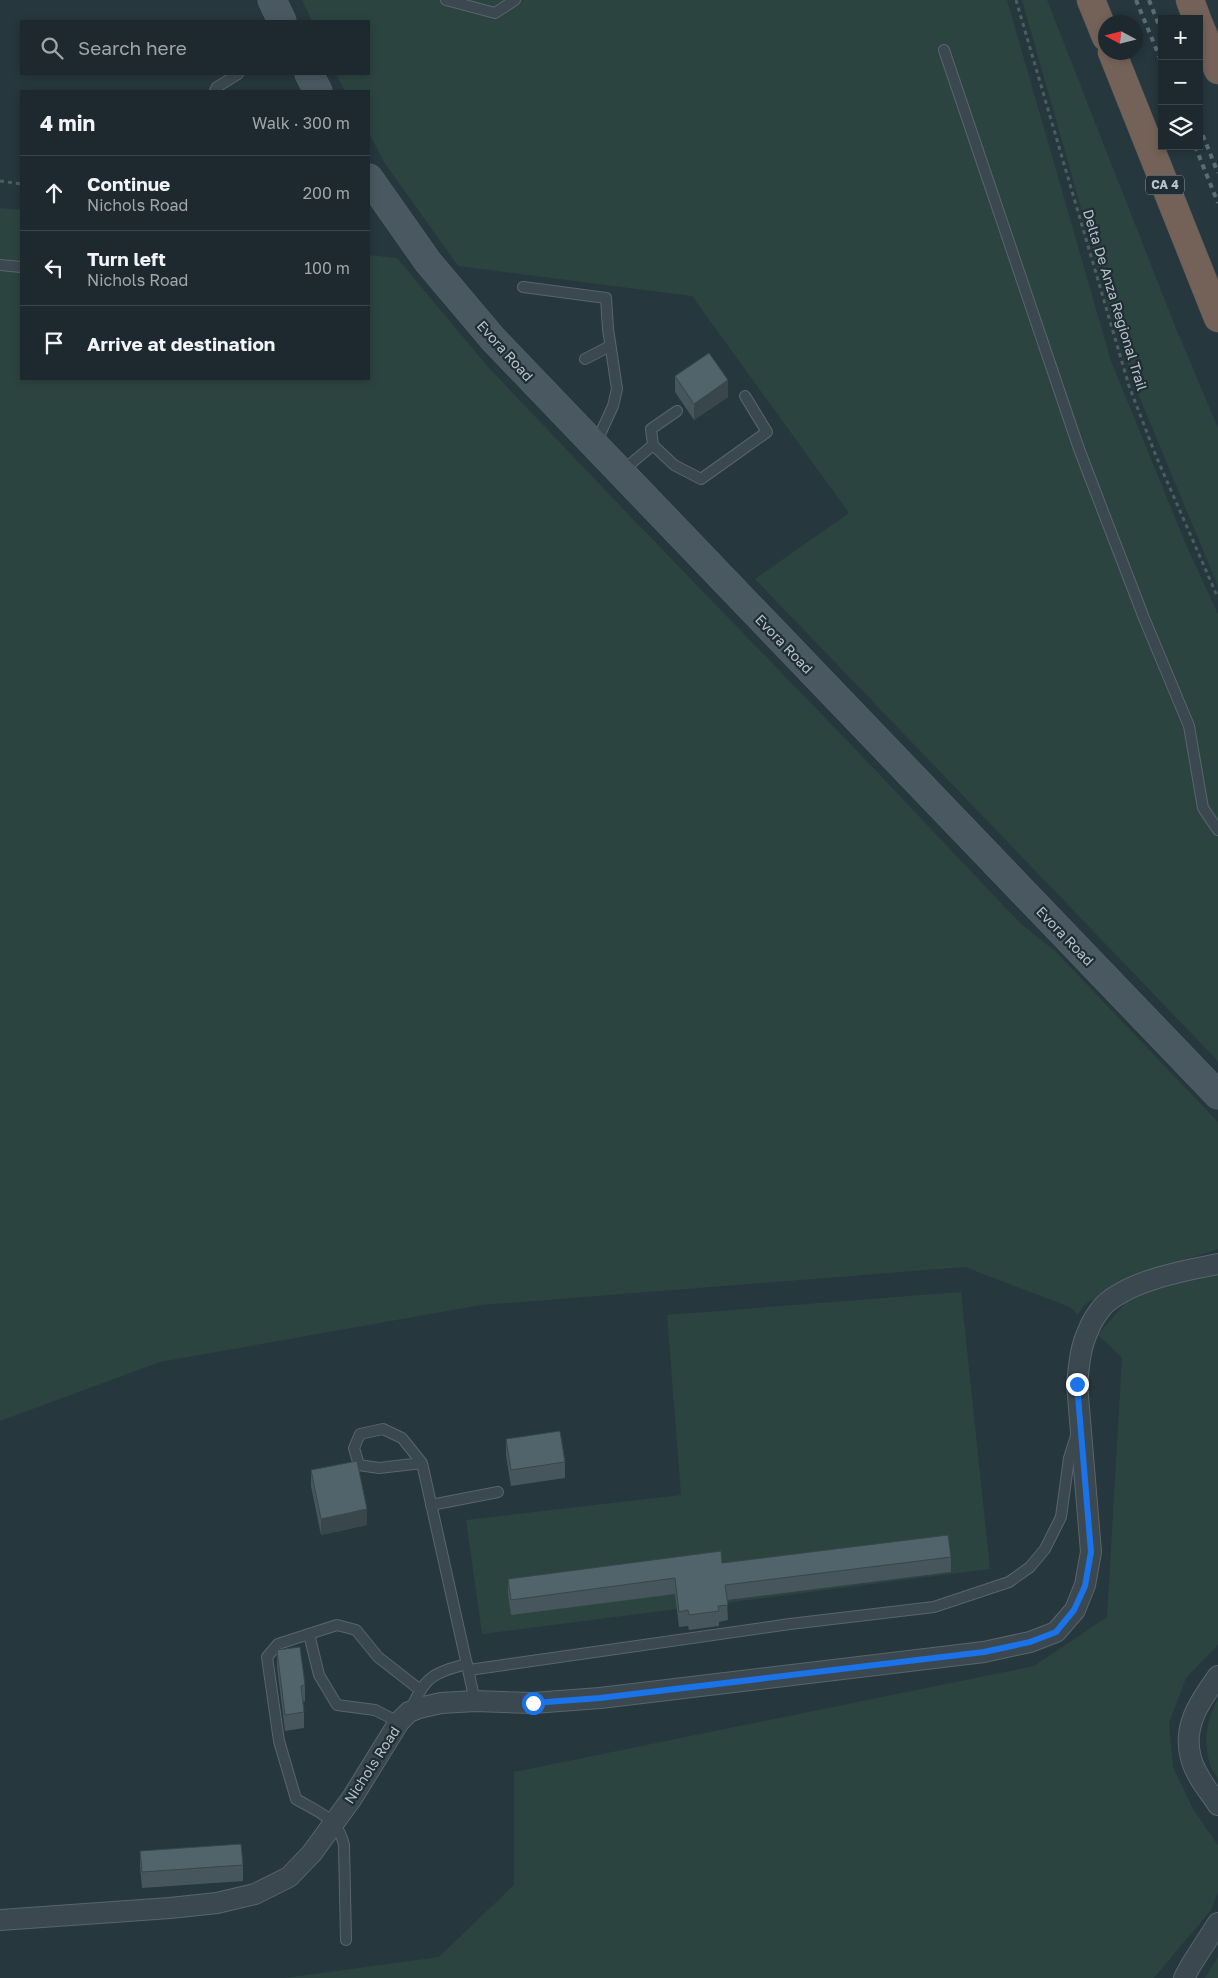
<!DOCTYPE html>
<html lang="en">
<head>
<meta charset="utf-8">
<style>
  :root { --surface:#1d292e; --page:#2a353a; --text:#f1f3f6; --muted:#a0a6aa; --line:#3b454a }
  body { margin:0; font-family:"Golos Text",sans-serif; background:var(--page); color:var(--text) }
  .controls { position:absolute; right:15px; top:15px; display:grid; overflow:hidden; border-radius:0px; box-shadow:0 2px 8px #0003 }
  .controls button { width:45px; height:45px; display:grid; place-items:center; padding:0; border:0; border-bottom:1px solid var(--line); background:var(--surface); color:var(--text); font:25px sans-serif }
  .compass { position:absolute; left:1098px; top:15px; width:45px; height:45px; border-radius:50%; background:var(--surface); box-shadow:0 2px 8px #0003; rotate:277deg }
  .stop { position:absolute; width:15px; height:15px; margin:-11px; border:4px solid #1a73e8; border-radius:50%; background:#fff }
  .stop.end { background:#1a73e8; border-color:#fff; box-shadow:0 1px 5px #0008 }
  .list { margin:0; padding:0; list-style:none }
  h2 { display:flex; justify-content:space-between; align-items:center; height:65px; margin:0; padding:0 20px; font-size:21px }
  h2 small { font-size:16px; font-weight:400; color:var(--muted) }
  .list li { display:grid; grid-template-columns:32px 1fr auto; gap:15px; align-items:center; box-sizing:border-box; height:75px; padding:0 20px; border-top:1px solid var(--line) }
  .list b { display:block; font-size:19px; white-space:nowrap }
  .list p { margin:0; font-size:16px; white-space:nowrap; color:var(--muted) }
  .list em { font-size:16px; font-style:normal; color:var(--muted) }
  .icon { flex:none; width:28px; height:28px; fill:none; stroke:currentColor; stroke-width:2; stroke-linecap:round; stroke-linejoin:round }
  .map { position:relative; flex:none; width:1218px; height:1978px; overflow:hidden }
  .search { position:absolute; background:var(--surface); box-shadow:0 2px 8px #0003; left:20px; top:20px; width:350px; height:55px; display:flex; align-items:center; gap:12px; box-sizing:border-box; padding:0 18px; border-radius:0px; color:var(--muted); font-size:19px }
  .panel { position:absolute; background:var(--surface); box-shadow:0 2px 8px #0003; left:20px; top:90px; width:350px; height:290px; border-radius:0px }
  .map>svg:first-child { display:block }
  .green { fill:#2c443f }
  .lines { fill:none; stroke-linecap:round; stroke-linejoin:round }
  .lane-casing { stroke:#59656c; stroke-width:12 }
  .street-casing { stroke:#59656c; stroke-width:22 }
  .secondary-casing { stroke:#59656c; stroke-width:29 }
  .highway-casing { stroke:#465259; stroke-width:29 }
  .path { stroke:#4b605d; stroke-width:3; stroke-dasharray:4 4; stroke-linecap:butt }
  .lane { stroke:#3b484f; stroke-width:10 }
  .street { stroke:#3b484f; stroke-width:20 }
  .secondary { stroke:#495861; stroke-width:28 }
  .highway { stroke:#746258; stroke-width:28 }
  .rail { stroke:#5d6d75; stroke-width:4; stroke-dasharray:5 5; stroke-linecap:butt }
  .wall { fill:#47565c }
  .shaded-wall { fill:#39464b }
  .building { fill:#52646b; stroke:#39464b }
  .route { stroke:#1a73e8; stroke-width:6 }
  .labels { text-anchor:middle; stroke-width:4.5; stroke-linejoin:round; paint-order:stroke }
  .shield { fill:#202d34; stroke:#8a959c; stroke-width:1 }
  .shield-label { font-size:12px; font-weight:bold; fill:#b7c2c9 }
  .street-label { font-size:14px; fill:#b7c2c9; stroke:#202d34 }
</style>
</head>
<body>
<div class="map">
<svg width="1218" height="1978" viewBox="0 0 1218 1978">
  <rect width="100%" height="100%" fill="#27373e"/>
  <g class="green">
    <polygon points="302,0 1007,0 1111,361 1187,547 1218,614 1218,1061 755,579 849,513 692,296 458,266 384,162 369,133 369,91 345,91 336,74 369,74 369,21 312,21"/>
    <polygon points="1022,0 1047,0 1175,326 1218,428 1218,586 1134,384 1110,310"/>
    <polygon points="0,208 21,210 21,379 369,379 369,255 397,258 489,368 628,514 862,756 1020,923 1055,951 1218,1122 1218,1249 1116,1283 1083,1306 1078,1315 1070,1307 965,1267 481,1305 160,1362 0,1421"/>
    <polygon points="1218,1273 1218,1645 1186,1678 1169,1723 1173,1767 1193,1809 1218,1845 1218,1892 1211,1910 1154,1978 285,1978 439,1957 514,1885 514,1772 1034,1666 1107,1617 1122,1358 1098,1335 1125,1303 1154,1289"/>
    <polygon points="961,1292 990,1569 482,1634 466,1520 681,1495 667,1315"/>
    <path d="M1218 1699V1779C1201 1757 1204 1722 1218 1699Z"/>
    <polygon points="1218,1957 1218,1978 1205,1978"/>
  </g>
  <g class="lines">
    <defs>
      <g id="lane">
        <polyline points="446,0 495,13 515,0"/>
        <polyline points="944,50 1079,449 1144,618 1189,726 1203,808 1218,830"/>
        <polyline points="215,91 217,87 238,74"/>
        <polyline points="0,265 21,267"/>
        <polyline points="523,287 606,298 608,329 617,389 613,406 596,443"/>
        <polyline points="585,359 610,346"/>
        <polyline points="653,445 674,465 701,479 767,432 745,396"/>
        <polyline points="621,472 653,445 651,429 677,411"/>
        <polyline points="422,1463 379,1468 359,1465 354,1448 360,1434 383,1429 402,1438 422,1463 475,1701"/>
        <polyline points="431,1505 498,1492"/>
        <polyline points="309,1634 319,1675 337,1705 375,1710 399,1722"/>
        <polyline points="469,1670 790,1624 934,1607 1009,1582 1030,1567 1045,1549 1061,1517 1069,1458 1076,1436"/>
        <path d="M410 1711C425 1677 432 1673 467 1664"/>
        <path d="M346 1940 344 1845C338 1818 318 1812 296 1799L279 1741 267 1657 278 1644 337 1625 356 1630 378 1657 419 1689"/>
      </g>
      <g id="street">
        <path d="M1218 1676C1200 1701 1182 1726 1191 1758 1195 1775 1209 1791 1218 1805"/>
        <path d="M0 1920 170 1908 217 1903 255 1894 289 1877 312 1853 352 1798 399 1722 409 1712 419 1708 441 1703 475 1701 533 1703 600 1698 984 1652 1030 1642 1056 1632 1075 1610 1085 1585 1091 1552 1077 1384C1079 1366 1080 1348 1088 1331 1091 1323 1098 1312 1104 1305 1131 1280 1183 1271 1218 1264"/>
        <polyline points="1184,1978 1191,1965 1218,1923"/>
      </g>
      <g id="secondary">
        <polyline points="272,0 282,21"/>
        <polyline points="309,74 318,91"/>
        <polyline points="369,178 428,262 493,339 1218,1095"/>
      </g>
      <g id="highway">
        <polyline points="1091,0 1106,37"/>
        <polyline points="1190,0 1197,19"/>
        <polyline points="1199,24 1218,70"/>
        <polyline points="1112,52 1218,318"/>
      </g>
    </defs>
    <use href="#lane" class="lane-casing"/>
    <use href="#street" class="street-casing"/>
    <use href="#secondary" class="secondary-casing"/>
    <use href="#highway" class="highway-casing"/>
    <g class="path">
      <polyline points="1016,0 1129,386 1156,456 1218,598"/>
      <polyline points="0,181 21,184"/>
    </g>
    <use href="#lane" class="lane"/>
    <use href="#street" class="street"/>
    <use href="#secondary" class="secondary"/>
    <use href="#highway" class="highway"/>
    <g class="rail">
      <polyline points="1136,0 1162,63"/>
      <polyline points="1149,0 1162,33"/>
      <polyline points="1199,126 1218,173"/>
      <polyline points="1195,146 1218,203"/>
    </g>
  </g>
  <g class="wall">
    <polygon points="675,376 728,397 694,420 675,392"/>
    <polygon points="506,1439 565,1462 565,1478 511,1486 506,1456"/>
    <polygon points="311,1470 367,1525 321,1535 311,1486"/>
    <polygon points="951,1557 951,1572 727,1600 728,1620 719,1622 719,1626 689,1630 688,1626 679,1627 675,1594 511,1615 508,1594 508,1579 722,1563"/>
    <polygon points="277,1650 305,1685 305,1701 303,1702 304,1712 304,1728 285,1731 277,1667"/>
    <polygon points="140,1851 243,1865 243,1881 142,1888 140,1867"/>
  </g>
  <g class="shaded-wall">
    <polygon points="728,380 728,397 694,420 694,404"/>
    <polygon points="367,1509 367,1525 321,1535 321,1519"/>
  </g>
  <g class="building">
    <polygon points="709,353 728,380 694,404 675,376"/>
    <polygon points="560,1431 565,1462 511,1470 506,1439"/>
    <polygon points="357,1461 367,1509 321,1519 311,1470"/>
    <polygon points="948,1535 951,1557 725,1585 728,1605 718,1606 719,1611 689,1615 688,1610 679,1612 675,1578 511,1600 508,1579 721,1551 722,1563"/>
    <polygon points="300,1647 305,1685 301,1686 304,1712 285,1715 277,1650"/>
    <polygon points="241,1844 243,1865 142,1872 140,1851"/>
  </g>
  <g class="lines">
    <polyline class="route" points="533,1703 600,1698 984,1652 1030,1642 1056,1632 1074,1610 1085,1586 1091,1552 1077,1384"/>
  </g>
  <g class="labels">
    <rect class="shield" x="1146" y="175.5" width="38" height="19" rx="4"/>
    <g class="shield-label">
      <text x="1165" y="189">CA 4</text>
    </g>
    <g class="street-label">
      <text transform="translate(1115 300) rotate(73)" y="5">Delta De Anza Regional Trail</text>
      <text transform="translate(505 351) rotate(48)" y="5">Evora Road</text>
      <text transform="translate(784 644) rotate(46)" y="5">Evora Road</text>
      <text transform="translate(1065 936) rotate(46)" y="5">Evora Road</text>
      <text transform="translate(372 1765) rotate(-57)" y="5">Nichols Road</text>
    </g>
  </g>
</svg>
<div class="controls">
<button>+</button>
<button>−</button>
<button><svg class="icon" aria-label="layers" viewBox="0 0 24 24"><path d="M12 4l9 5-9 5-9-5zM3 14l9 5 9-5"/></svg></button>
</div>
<svg class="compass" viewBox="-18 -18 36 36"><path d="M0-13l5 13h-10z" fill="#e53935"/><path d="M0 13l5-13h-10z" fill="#a0a6aa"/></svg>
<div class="stop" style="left:533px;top:1703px"></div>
<div class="stop end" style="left:1077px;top:1384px"></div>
<div class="search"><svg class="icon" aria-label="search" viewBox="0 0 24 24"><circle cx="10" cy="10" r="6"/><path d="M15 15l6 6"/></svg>Search here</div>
<section class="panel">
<h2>4 min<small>Walk · 300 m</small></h2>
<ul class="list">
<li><svg class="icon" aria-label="ahead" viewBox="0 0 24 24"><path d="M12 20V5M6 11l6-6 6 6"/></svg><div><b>Continue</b><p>Nichols Road</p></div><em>200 m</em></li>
<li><svg class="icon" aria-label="left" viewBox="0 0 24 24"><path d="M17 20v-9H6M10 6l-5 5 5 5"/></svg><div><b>Turn left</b><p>Nichols Road</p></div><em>100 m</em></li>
<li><svg class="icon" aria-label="arrive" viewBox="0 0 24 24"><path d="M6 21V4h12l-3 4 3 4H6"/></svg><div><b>Arrive at destination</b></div></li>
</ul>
</section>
</div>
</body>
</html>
